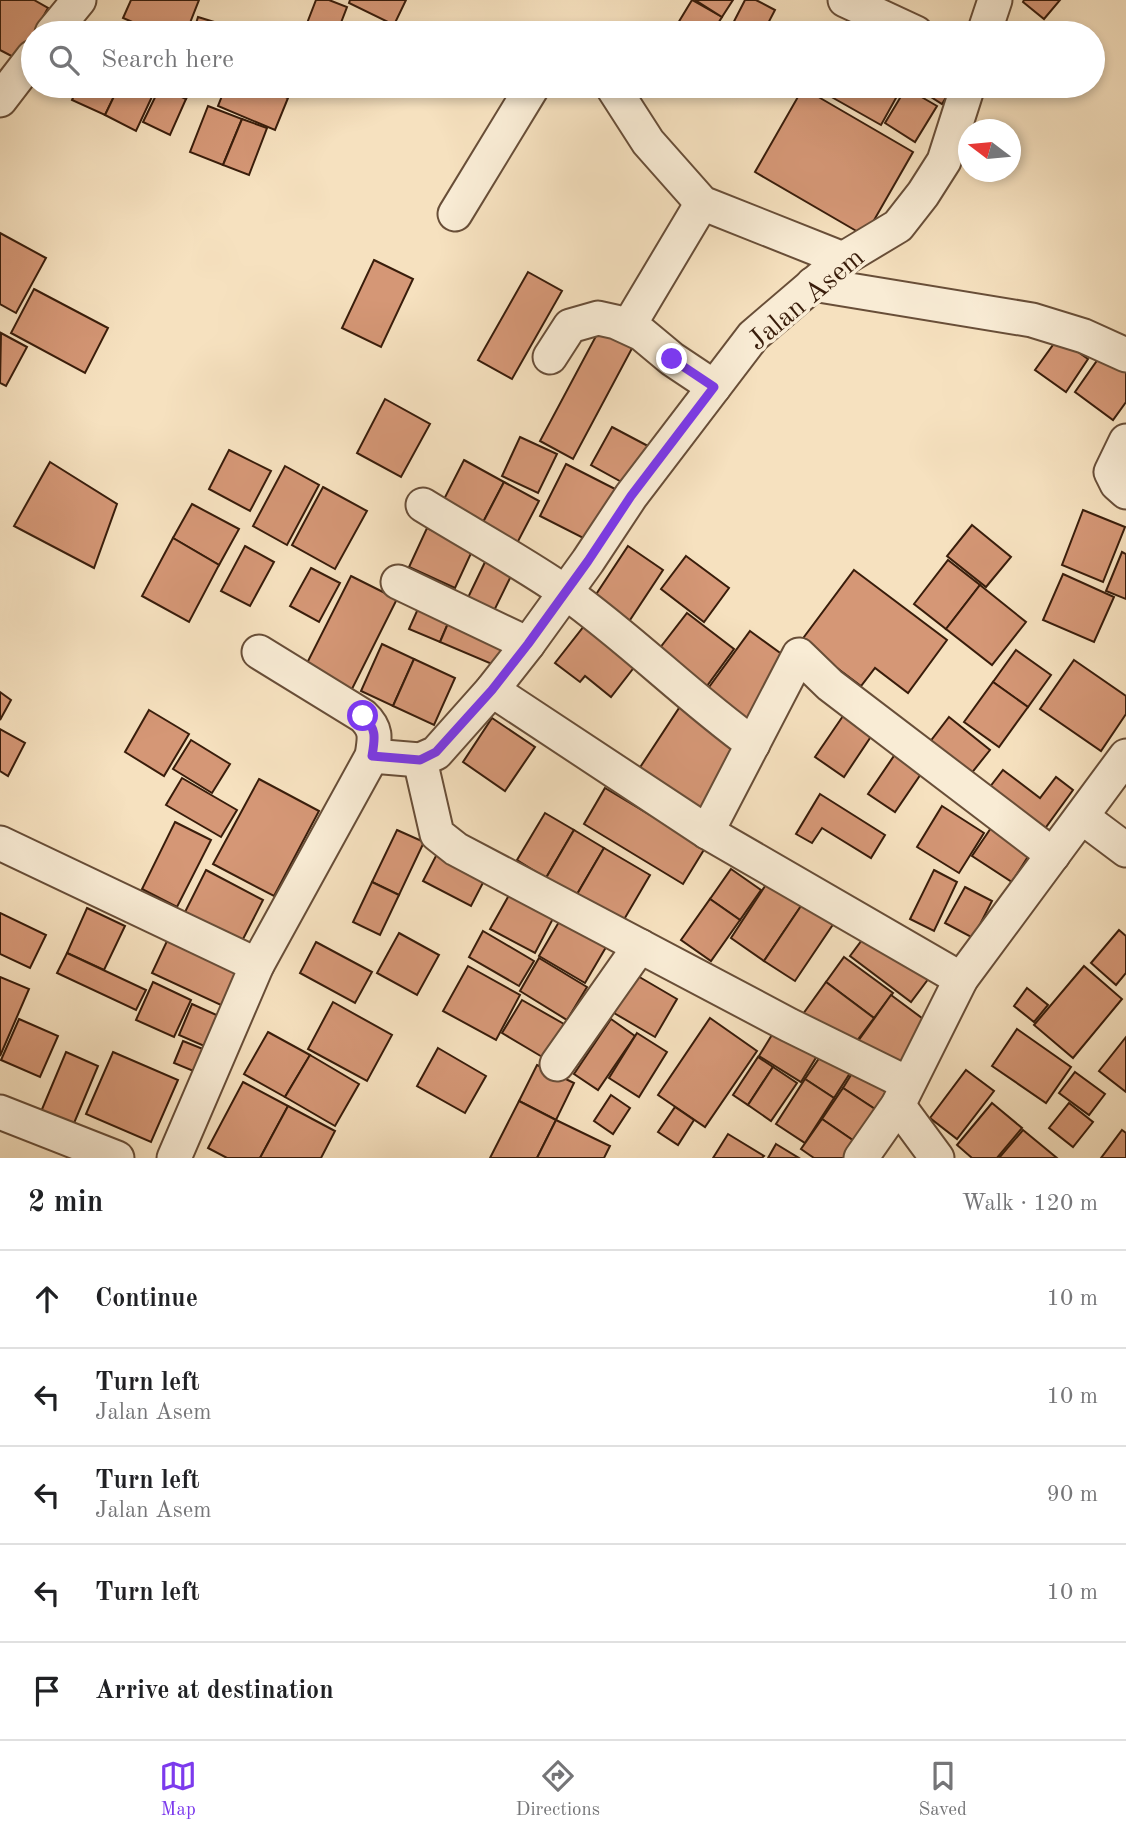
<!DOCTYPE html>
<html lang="en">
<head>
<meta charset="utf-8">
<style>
  :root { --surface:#fff; --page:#f2f2f2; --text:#202124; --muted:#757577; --line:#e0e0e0; --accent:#7c3aed }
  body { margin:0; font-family:"Old Standard TT",serif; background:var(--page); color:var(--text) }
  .compass { position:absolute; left:958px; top:119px; width:63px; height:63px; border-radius:50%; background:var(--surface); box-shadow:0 4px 10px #0003; rotate:286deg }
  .stop { position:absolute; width:21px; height:21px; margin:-16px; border:5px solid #7c3aed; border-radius:50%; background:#fff }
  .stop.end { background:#7c3aed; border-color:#fff; box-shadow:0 2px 7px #0008 }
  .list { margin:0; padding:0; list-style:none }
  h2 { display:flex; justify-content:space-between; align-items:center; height:91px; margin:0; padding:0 28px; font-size:30px }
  h2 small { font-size:23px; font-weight:400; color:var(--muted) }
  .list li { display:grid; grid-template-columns:46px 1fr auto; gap:21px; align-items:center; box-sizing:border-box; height:98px; padding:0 28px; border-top:2px solid var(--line) }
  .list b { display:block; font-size:26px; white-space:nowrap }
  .list p { margin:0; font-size:23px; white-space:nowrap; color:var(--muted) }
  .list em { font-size:23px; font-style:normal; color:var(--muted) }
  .icon { flex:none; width:38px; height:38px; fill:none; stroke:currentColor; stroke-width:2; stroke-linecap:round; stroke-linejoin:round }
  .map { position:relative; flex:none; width:1126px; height:1158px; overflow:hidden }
  .search { position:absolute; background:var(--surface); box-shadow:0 4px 10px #0003; left:21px; right:21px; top:21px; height:77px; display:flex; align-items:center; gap:18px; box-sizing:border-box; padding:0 24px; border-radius:38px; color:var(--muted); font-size:26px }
  .sheet { height:581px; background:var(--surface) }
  nav { display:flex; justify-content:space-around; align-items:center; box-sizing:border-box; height:98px; border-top:2px solid var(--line); background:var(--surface); font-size:19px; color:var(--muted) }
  nav a { display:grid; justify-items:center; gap:4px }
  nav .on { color:var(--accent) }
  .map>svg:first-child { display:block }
  .building { fill:#d59776; stroke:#391d0b; stroke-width:2 }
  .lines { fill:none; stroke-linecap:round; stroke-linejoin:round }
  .minor-casing { stroke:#684e38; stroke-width:37 }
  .minor { stroke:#f9ecd5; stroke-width:33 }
  .route { stroke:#7c3aed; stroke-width:9 }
  .labels { text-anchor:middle; stroke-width:7; stroke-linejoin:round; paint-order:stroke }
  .street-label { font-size:28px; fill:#391d0b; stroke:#f9ecd5 }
</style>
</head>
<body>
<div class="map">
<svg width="1126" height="1158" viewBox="0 0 1126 1158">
  <rect width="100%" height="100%" fill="#f6e1bf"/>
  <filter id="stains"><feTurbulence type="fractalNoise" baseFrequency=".00286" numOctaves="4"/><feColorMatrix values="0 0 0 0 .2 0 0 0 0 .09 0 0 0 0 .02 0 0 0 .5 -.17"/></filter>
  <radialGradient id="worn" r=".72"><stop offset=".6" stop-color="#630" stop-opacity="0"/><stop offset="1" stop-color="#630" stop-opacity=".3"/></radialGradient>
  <g class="building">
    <polygon points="0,0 34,0 48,8 19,60 0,50"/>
    <polygon points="131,0 199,0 186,33 158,33 123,18"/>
    <polygon points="316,0 329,0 347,7 337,33 304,31"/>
    <polygon points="350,0 406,0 394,25 349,3"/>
    <polygon points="692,0 722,17 712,33 672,33"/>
    <polygon points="695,0 733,0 722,17"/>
    <polygon points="745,0 756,0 775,10 763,33 728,33"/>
    <polygon points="1024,0 1060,0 1044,19 1023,2"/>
    <polygon points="198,17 237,29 236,33 193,33"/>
    <polygon points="78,86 119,86 105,115 72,100"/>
    <polygon points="119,86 157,86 136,131 105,115"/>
    <polygon points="161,86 193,86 186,99"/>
    <polygon points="226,86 258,86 288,98 275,130 218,106"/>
    <polygon points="834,86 895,86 901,89 881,125 828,95"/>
    <polygon points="914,86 953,86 942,104"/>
    <polygon points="160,87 186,99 170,135 143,122"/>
    <polygon points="803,88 913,152 865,236 755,172"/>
    <polygon points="906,88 937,106 915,142 885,123"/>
    <polygon points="208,106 242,119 223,165 190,152"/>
    <polygon points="242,119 267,128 249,175 223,165"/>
    <polygon points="0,233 46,258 16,313 0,304"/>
    <polygon points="374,260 413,279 381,347 342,328"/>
    <polygon points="528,272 562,291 512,379 478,360"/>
    <polygon points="34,289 108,328 85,373 11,333"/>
    <polygon points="604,321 637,339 573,459 540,441"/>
    <polygon points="1,333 27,347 6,386 0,383"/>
    <polygon points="1058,338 1088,359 1066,392 1035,370"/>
    <polygon points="1103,352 1126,369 1126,402 1113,420 1075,392"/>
    <polygon points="385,399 430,424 401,477 357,453"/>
    <polygon points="612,427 648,446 627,485 591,465"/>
    <polygon points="520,437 557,454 538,493 502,476"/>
    <polygon points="229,450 271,471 250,511 209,489"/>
    <polygon points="464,460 504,482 479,530 439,509"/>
    <polygon points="50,462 117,504 94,568 14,526"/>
    <polygon points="566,464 621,492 595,544 540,516"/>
    <polygon points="285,466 319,485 287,545 253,526"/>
    <polygon points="504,482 539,501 514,549 479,530"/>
    <polygon points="323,487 367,511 335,569 292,545"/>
    <polygon points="192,504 239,529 219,565 173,538"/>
    <polygon points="1083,510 1125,527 1103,582 1062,565"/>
    <polygon points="972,525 1011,557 986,587 947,556"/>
    <polygon points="427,528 473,549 455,588 409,567"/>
    <polygon points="173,538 219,565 189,622 142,596"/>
    <polygon points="245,546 274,562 250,606 221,591"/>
    <polygon points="628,546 663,570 626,626 591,602"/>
    <polygon points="1122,552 1126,554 1126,599 1106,591"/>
    <polygon points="686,556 729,588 704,622 661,589"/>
    <polygon points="486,560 512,574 489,621 463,608"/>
    <polygon points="948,560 980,585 946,629 914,604"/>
    <polygon points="311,568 340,583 319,622 290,606"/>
    <polygon points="854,570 947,640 908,693 875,668 861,686 801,641"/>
    <polygon points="1063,574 1114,597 1094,642 1043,620"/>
    <polygon points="351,576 397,599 349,695 303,671"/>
    <polygon points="980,585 1026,622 992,665 946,629"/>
    <polygon points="421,602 452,614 440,642 409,629"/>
    <polygon points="687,613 734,649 704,690 656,653"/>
    <polygon points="452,614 518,642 506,670 440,642"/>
    <polygon points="588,621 639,661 611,697 585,676 580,682 555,663"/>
    <polygon points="750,631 794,663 748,727 704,694"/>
    <polygon points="382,644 414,659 393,706 361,691"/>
    <polygon points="1016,650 1051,675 1028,707 993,682"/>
    <polygon points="414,659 455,678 434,725 393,706"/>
    <polygon points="1074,660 1126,696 1126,714 1101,751 1040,709"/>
    <polygon points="993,682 1028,707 999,747 964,722"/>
    <polygon points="0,692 11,700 0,720"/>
    <polygon points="681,705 747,749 701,819 635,775"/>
    <polygon points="149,710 189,734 164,776 125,752"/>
    <polygon points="845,713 874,732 844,777 815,757"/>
    <polygon points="949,717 990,750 966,780 926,747"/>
    <polygon points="492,718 535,747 505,791 463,762"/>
    <polygon points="0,729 25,743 8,776 0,771"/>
    <polygon points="191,740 230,764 212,793 173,769"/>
    <polygon points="898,750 925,768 895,812 868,794"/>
    <polygon points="1003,770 1040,798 1056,777 1073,790 1041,834 986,792"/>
    <polygon points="182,778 237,810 221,837 166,805"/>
    <polygon points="259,779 319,811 274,896 213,864"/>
    <polygon points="605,788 705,848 683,884 584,824"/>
    <polygon points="820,794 885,835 871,858 822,828 812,843 796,834"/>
    <polygon points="942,806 984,833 959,873 917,847"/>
    <polygon points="545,813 574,830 546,878 517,860"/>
    <polygon points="175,822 211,840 177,907 142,889"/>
    <polygon points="995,822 1034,847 1012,882 972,856"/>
    <polygon points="397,830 424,842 399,895 372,882"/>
    <polygon points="574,830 604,848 576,896 546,878"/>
    <polygon points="604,848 650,875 622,923 576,896"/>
    <polygon points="438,852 486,877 471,906 423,881"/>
    <polygon points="731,869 761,890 740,920 710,899"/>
    <polygon points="206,870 263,900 240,945 183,916"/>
    <polygon points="934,870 957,882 934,931 910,919"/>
    <polygon points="771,877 805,900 764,961 731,938"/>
    <polygon points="372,882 399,895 380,935 353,922"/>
    <polygon points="965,887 992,901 973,938 945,923"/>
    <polygon points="513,888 557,911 535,953 490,929"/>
    <polygon points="710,899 740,920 711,961 681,940"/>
    <polygon points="805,900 836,920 795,981 764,961"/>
    <polygon points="87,908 125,926 104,970 67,953"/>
    <polygon points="0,913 46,935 30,968 0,954"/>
    <polygon points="563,915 609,942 585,983 539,956"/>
    <polygon points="1119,930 1126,936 1126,973 1116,985 1091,963"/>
    <polygon points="483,931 534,961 519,986 469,957"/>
    <polygon points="868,932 929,978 911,1002 850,956"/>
    <polygon points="399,933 439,955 417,995 377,973"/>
    <polygon points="167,941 237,973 223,1006 152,973"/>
    <polygon points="316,942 372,972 355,1003 300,973"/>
    <polygon points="67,953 146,990 136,1010 57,973"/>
    <polygon points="844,957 893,993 874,1018 826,982"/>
    <polygon points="539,958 587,987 567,1020 520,991"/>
    <polygon points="468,966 520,995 496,1040 443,1011"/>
    <polygon points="1084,966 1122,999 1073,1058 1034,1025"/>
    <polygon points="636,975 677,999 655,1037 614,1013"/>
    <polygon points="0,977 29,989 0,1056"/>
    <polygon points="153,982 191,1000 174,1037 136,1020"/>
    <polygon points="826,982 874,1018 850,1050 803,1014"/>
    <polygon points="1027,988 1048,1005 1034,1022 1014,1006"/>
    <polygon points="891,995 934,1027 900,1075 856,1044"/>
    <polygon points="522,1000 564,1024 544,1058 502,1033"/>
    <polygon points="333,1002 392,1035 367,1081 308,1049"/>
    <polygon points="192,1004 232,1022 218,1052 179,1035"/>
    <polygon points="710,1018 757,1051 705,1127 658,1095"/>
    <polygon points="19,1019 58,1036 40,1077 1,1060"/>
    <polygon points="611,1019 635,1036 598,1090 574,1074"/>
    <polygon points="1017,1029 1071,1067 1046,1103 992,1066"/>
    <polygon points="775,1030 817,1056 801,1082 759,1056"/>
    <polygon points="268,1032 310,1055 285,1097 244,1074"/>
    <polygon points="637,1033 667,1052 639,1097 609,1078"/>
    <polygon points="1126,1037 1126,1092 1099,1071"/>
    <polygon points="183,1041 218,1055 208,1077 174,1063"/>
    <polygon points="438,1048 486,1076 465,1113 417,1086"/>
    <polygon points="824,1051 852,1070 834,1098 805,1079"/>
    <polygon points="66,1052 98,1066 72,1128 40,1114"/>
    <polygon points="113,1052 178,1080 151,1142 86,1114"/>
    <polygon points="310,1055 359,1084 335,1126 285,1097"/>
    <polygon points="758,1057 773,1067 748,1105 733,1095"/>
    <polygon points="537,1065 574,1083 556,1120 519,1101"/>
    <polygon points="773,1067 797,1083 771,1121 748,1105"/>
    <polygon points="856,1067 892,1091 878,1111 843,1088"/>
    <polygon points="966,1070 994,1091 957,1139 930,1118"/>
    <polygon points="1075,1072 1105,1094 1089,1115 1059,1093"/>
    <polygon points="805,1079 834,1098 805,1143 776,1124"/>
    <polygon points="243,1082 288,1106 260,1158 227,1158 208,1148"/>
    <polygon points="843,1088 878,1111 857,1143 822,1119"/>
    <polygon points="611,1095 630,1108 613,1134 594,1121"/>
    <polygon points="519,1101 556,1120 537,1158 490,1158"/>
    <polygon points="992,1103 1022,1128 997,1158 972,1158 957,1145"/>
    <polygon points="1069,1103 1093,1122 1073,1147 1049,1128"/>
    <polygon points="288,1106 335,1131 321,1158 260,1158"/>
    <polygon points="675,1107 694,1120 678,1145 658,1132"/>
    <polygon points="822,1119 857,1143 847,1158 814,1158 801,1149"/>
    <polygon points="556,1120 610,1146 604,1158 537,1158"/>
    <polygon points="1023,1130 1057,1158 999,1158"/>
    <polygon points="1122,1130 1126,1133 1126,1158 1101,1158"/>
    <polygon points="728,1134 764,1156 762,1158 713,1158"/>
    <polygon points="776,1144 799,1158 768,1158"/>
  </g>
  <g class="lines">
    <defs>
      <g id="minor">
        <polyline points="845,0 916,33"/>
        <polyline points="52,33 79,0"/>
        <polyline points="984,33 995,0"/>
        <polyline points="612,86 648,142 702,203 843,259"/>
        <polyline points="0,100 33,57"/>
        <polyline points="455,214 533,86"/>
        <polyline points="813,284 1032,320 1084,336 1126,355"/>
        <polyline points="634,317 702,203"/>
        <polyline points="550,357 570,326 598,318 616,322 642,334 672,359 714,387"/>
        <polyline points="1126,441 1111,472 1117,484 1126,492"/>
        <path d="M423 505C470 534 520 561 565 592 631 639 688 697 753 744"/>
        <polyline points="398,582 528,644"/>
        <polyline points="492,690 707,832 961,979"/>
        <polyline points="372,756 420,760 436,753 492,690 528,644 588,561 631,496 753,336 843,259 898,226 923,194 944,161 968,86"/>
        <polyline points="420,760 437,834 456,849 789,1025 907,1083"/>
        <polyline points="1082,817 1126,850"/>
        <polyline points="707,832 799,655 830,685 1053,855"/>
        <polyline points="0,843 257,965"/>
        <polyline points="557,1064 640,946"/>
        <polyline points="898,1105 937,1158"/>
        <polyline points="0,1112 117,1158"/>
        <path d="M174 1158 257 965 372 756C375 738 377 729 363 716L259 652"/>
        <polyline points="861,1158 898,1105 961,979 1126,756"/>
      </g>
    </defs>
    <use href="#minor" class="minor-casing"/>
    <use href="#minor" class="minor"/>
  </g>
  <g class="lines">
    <path class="route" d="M363 716C377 729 375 738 372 756L420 760 436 752 492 690 528 644 588 561 631 496 714 387 672 359"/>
  </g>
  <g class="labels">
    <g class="street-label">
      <text transform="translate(805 298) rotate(-40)" y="10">Jalan Asem</text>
    </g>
  </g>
  <rect width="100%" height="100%" filter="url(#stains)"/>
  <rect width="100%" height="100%" fill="url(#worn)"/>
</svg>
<svg class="compass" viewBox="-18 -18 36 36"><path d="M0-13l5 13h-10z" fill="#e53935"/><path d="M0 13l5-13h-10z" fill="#757577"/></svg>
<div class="stop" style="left:363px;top:716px"></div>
<div class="stop end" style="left:672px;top:359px"></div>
<div class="search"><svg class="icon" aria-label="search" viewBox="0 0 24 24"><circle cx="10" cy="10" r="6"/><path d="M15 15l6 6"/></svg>Search here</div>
</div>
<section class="sheet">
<h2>2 min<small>Walk · 120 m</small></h2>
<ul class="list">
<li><svg class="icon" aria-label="ahead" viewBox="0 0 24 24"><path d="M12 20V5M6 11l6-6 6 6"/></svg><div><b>Continue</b></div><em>10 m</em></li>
<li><svg class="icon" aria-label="left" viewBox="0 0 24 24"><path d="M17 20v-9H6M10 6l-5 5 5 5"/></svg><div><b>Turn left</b><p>Jalan Asem</p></div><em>10 m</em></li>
<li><svg class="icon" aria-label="left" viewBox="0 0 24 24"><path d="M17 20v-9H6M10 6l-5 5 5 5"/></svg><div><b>Turn left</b><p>Jalan Asem</p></div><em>90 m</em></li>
<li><svg class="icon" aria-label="left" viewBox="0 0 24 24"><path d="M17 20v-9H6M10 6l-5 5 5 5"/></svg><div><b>Turn left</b></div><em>10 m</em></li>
<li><svg class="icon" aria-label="arrive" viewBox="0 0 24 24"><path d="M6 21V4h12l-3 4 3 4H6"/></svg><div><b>Arrive at destination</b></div></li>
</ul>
</section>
<nav>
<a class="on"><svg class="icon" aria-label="map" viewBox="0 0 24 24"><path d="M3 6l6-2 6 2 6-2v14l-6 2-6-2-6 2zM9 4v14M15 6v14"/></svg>Map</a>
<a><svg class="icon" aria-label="directions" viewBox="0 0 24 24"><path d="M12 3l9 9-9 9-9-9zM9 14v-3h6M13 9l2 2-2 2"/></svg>Directions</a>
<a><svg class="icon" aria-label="saved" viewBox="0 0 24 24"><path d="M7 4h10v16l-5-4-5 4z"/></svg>Saved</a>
</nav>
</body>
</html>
